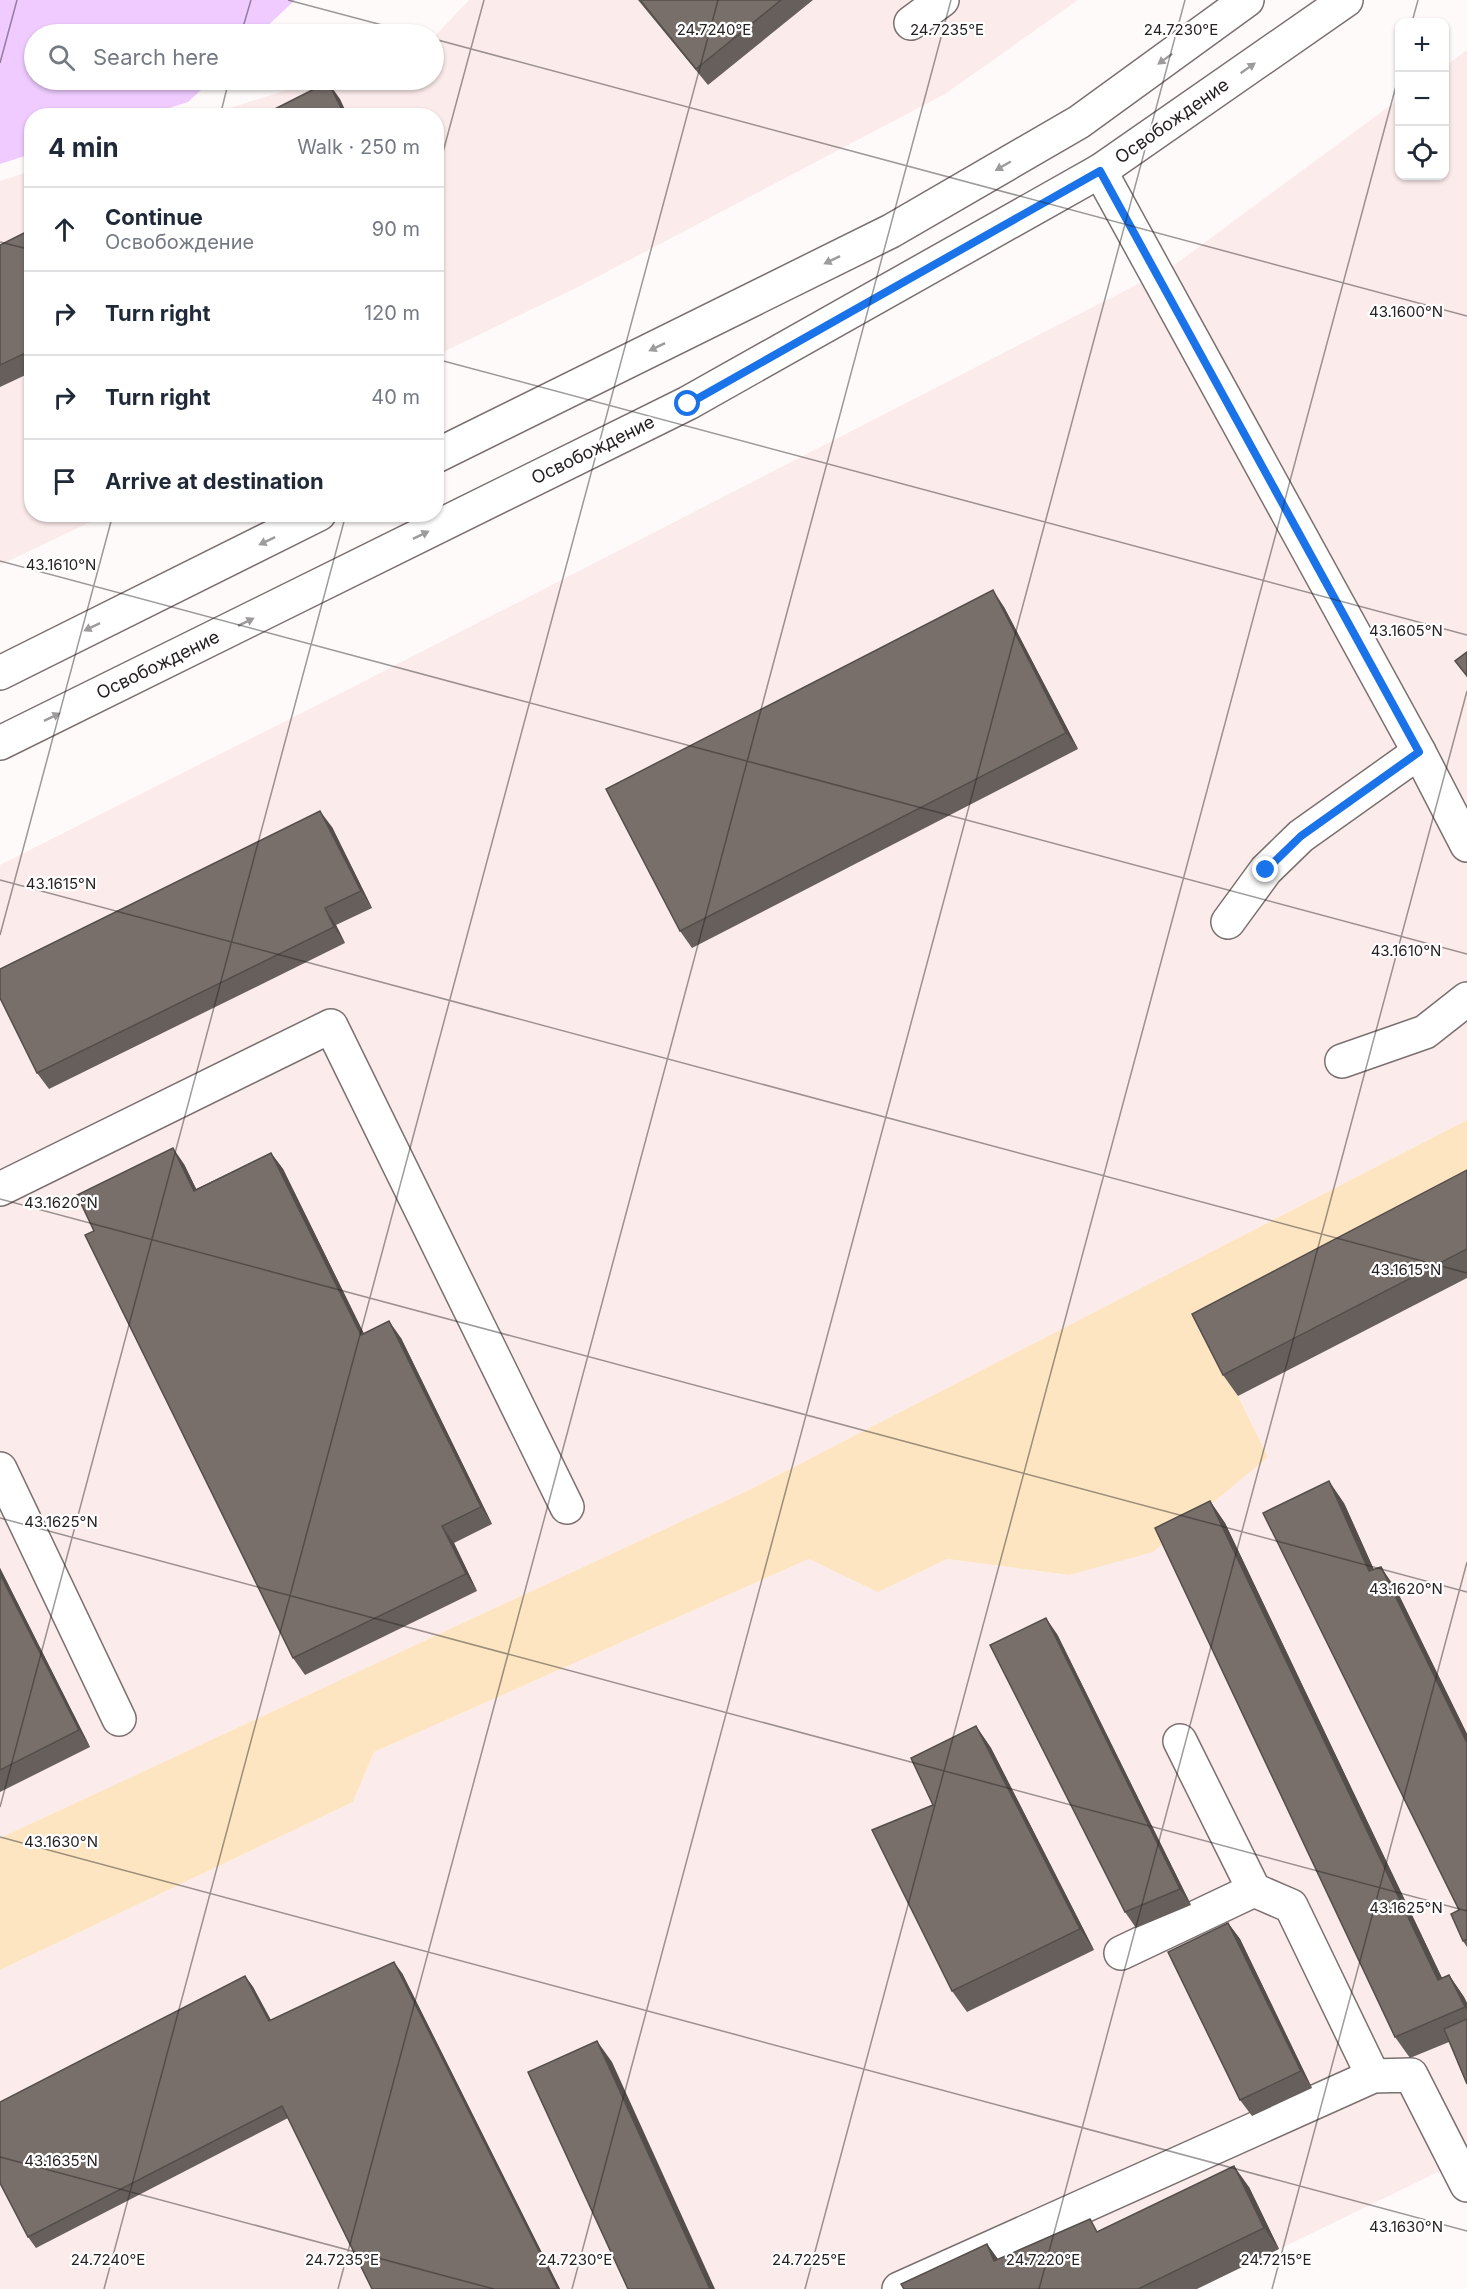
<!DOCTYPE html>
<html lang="en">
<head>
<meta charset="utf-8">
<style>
  :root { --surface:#fff; --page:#f6f6f7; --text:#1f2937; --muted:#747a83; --line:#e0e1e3 }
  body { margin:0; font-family:Inter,sans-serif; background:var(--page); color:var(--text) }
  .controls { position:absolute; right:18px; top:18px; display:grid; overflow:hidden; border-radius:12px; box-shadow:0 2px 4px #0004 }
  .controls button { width:54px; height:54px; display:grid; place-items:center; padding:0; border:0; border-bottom:2px solid var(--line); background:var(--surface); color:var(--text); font:30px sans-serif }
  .stop { position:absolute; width:18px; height:18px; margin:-14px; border:4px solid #1a73e8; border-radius:50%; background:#fff }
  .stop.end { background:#1a73e8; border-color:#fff; box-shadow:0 2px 6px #0008 }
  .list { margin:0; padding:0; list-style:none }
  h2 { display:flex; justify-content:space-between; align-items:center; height:78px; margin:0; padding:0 24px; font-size:26px }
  h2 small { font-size:20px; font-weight:400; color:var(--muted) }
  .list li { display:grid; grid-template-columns:39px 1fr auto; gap:18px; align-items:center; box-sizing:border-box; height:84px; padding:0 24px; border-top:2px solid var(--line) }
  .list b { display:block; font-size:22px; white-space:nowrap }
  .list p { margin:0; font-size:20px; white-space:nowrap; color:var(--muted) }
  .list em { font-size:20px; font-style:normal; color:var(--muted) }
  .icon { flex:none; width:33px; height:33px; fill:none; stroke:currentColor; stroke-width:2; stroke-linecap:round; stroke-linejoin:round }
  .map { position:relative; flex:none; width:1467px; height:2289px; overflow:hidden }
  .search { position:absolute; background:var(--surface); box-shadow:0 2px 4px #0004; left:24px; top:24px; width:420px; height:66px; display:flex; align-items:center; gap:15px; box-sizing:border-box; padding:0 21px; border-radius:33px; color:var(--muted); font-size:22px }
  .panel { position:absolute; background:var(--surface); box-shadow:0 2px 4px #0004; left:24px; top:108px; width:420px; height:414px; border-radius:24px }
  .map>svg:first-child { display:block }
  .built { fill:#fcebeb }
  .green { fill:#fde5c2 }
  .water { fill:#efcbff }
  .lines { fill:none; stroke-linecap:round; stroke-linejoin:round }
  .minor-casing { stroke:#7b7070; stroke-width:36 }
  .minor { stroke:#fff; stroke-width:33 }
  .wall { fill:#675f5c }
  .shaded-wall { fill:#544e4b }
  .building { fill:#786f6b; stroke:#544e4b; stroke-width:1.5 }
  .oneway { fill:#9d9b9c }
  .route { stroke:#1a73e8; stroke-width:8 }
  .ticks { fill:none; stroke:#262122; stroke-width:1.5; stroke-opacity:0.45 }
  .labels { text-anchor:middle; stroke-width:4.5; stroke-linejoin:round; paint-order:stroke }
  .street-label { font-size:18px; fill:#262122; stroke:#fff }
  .ticks-label { font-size:15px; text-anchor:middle; fill:#262122; stroke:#fff; stroke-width:4.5; stroke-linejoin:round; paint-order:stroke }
</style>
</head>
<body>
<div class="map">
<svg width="1467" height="2289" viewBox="0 0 1467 2289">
  <rect width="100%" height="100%" fill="#fffafa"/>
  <g class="built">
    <polygon points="469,0 1078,0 945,94 580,286 437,355 436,116 205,116 318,80 434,80 434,37"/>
    <polygon points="1467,50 1467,1120 751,1489 0,1838 0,865 351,688 1173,266 1399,99 1400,176 1444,176 1445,66"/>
    <polygon points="31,171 32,514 105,515 0,565 0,181"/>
    <polygon points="1467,1278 1467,2158 1197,2289 0,2289 0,1970 353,1802 374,1752 809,1559 878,1591 947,1559 1069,1575 1268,1457 1238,1396"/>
  </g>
  <polygon class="green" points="1467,1120 1467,1199 1208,1335 1268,1457 1153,1552 1069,1575 947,1559 878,1592 809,1559 374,1752 353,1802 0,1970 0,1838 751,1489"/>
  <polygon class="water" points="0,0 295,0 259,34 34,34 34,80 212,80 188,102 147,115 32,116 31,154 0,164"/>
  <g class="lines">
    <defs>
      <g id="minor">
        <polyline points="911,23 942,0"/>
        <polyline points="1100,171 1419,752 1467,845"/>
        <polyline points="436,456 891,231 1079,122 1247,0"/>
        <polyline points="0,673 319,514"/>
        <polyline points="0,743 688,403 1100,171 1346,0"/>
        <polyline points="1228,922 1266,870 1301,836 1419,752"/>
        <polyline points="1342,1061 1425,1032 1467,999"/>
        <polyline points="0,1189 331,1026 567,1507"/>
        <polyline points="0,1469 119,1719"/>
        <polyline points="1180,1741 1254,1890 1291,1906 1373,2076"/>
        <polyline points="1121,1953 1254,1890"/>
        <polyline points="899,2289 1373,2076 1411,2075 1467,2185"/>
      </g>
    </defs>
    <use href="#minor" class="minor-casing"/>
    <use href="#minor" class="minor"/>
  </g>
  <g class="wall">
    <polygon points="638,0 813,0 708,85"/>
    <polygon points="32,229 32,372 0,387 0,245"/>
    <polygon points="1004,607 1078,749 692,948 680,931"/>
    <polygon points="332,827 372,908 336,925 345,943 49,1089 37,1073"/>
    <polygon points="271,1153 283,1169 364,1334 401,1338 492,1524 454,1543 477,1591 305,1675 293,1658 184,1164 196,1189"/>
    <polygon points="1467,1170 1467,1278 1238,1396 1223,1375"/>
    <polygon points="1210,1501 1225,1523 1442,1978 1449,1975 1464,1997 1467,2003 1467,2084 1449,2042 1410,2058 1395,2037"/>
    <polygon points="1344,1503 1374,1570 1396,1589 1467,1734 1467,1947 1463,1941 1459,1910"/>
    <polygon points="0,1568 90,1747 0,1792"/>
    <polygon points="1057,1634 1191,1905 1136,1928 1125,1912"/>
    <polygon points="976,1726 991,1748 1094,1950 967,2012 952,1991 933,1805"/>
    <polygon points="1228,1923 1240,1939 1312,2088 1252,2116 1240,2100"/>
    <polygon points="402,1973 560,2289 372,2289 288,2118 36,2248 28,2237 245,1976 253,1987 271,2020"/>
    <polygon points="1249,2187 1279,2249 1197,2289 904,2289 987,2244 998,2259 1099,2232"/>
  </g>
  <g class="shaded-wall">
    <polygon points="328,82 340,99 348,116 345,116"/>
    <polygon points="993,590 1004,607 1078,749 1066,733"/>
    <polygon points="320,811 332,827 372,908 361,891"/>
    <polygon points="325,908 336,925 345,943 334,927"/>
    <polygon points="173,1148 184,1164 205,1207 194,1191"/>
    <polygon points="271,1153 283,1169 373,1352 361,1335"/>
    <polygon points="389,1321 401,1338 492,1524 481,1507"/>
    <polygon points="1329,1481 1344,1503 1384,1592 1369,1571"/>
    <polygon points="1210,1501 1225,1523 1453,2001 1438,1980"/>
    <polygon points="442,1526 454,1543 477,1591 466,1574"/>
    <polygon points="1381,1567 1396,1589 1467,1734 1467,1743"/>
    <polygon points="0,1568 90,1747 79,1730 0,1574"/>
    <polygon points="1046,1618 1057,1634 1191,1905 1180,1889"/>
    <polygon points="976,1726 991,1748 1094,1950 1080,1929"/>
    <polygon points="1228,1923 1240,1939 1312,2088 1301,2071"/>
    <polygon points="394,1962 402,1973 560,2289 558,2289"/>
    <polygon points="1449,1975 1464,1997 1467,2003 1467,2011"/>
    <polygon points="245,1976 253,1987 277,2032 269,2021"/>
    <polygon points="597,2041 612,2062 715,2289 710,2289"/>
    <polygon points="1234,2166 1249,2187 1279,2249 1264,2228"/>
    <polygon points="987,2244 1002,2265 994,2261"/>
  </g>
  <g class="building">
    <polygon points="640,0 781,0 696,69"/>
    <polygon points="328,82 345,116 261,116"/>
    <polygon points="32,229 32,350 0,365 0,245"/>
    <polygon points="993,590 1066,733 680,931 606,789"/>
    <polygon points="1467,652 1467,676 1455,661"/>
    <polygon points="320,811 361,891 325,908 334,927 37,1073 0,998 0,969"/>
    <polygon points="173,1148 194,1191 271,1153 361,1335 389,1321 481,1507 442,1526 466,1574 293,1658 85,1235 94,1231 77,1195"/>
    <polygon points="1467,1170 1467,1249 1223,1375 1192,1314"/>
    <polygon points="1329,1481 1369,1571 1381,1567 1467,1743 1467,1939 1463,1941 1451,1914 1459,1910 1263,1513"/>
    <polygon points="1210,1501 1438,1980 1449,1975 1465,2007 1395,2037 1155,1528"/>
    <polygon points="0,1574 79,1730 0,1770"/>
    <polygon points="1046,1618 1180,1889 1125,1912 990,1645"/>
    <polygon points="976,1726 1080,1929 952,1991 872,1830 933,1805 911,1758"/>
    <polygon points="1228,1923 1301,2071 1240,2100 1168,1952"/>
    <polygon points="394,1962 558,2289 372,2289 282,2106 28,2237 0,2183 0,2102 245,1976 269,2021"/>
    <polygon points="1467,2019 1467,2084 1444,2029"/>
    <polygon points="597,2041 710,2289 628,2289 528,2072"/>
    <polygon points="1234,2166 1264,2228 1138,2289 904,2289 901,2284 987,2244 994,2261 1090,2219 1097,2232"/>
  </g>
  <defs><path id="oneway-solid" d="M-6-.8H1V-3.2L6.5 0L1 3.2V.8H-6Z" transform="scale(1.5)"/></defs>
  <g class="oneway">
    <use href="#oneway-solid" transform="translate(1165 59) rotate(144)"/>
    <use href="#oneway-solid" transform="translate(1248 68) rotate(-35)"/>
    <use href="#oneway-solid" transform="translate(1003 166) rotate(150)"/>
    <use href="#oneway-solid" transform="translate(832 260) rotate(154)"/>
    <use href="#oneway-solid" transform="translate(657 347) rotate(154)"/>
    <use href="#oneway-solid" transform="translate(421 535) rotate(-26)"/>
    <use href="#oneway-solid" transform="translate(267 541) rotate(154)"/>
    <use href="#oneway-solid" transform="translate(246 622) rotate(-26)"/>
    <use href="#oneway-solid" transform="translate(92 627) rotate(154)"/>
    <use href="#oneway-solid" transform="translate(52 717) rotate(-26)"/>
  </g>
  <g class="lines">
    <polyline class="route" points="688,404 1100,171 1419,752 1301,836 1266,870"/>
  </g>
  <path class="ticks" d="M288 0 416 34M1412 22 1418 0M241 34 251 0M434 39 1467 316M0 63 17 0M220 116 229 80M436 178 484 0M0 242 32 250M436 359 1467 635M0 561 1467 954M0 880 1467 1273M0 935 113 514M0 1199 1467 1592M0 1518 1467 1911M0 1807 346 514M0 1837 1467 2231M0 2157 494 2289M104 2289 718 0M338 2289 951 0M572 2289 1185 0M805 2289 1400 71M1039 2289 1467 691M1272 2289 1467 1562"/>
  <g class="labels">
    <g class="street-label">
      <text transform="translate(1172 121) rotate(-35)" y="6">Освобождение</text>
      <text transform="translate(593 450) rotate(-26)" y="6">Освобождение</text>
      <text transform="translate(158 665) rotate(-26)" y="6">Освобождение</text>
    </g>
  </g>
  <g class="ticks-label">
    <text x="714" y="35">24.7240°E</text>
    <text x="947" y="35">24.7235°E</text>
    <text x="1181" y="35">24.7230°E</text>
    <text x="1406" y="317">43.1600°N</text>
    <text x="61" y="570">43.1610°N</text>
    <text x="1406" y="636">43.1605°N</text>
    <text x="61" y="889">43.1615°N</text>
    <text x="1406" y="956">43.1610°N</text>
    <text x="61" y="1208">43.1620°N</text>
    <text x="1406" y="1275">43.1615°N</text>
    <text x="61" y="1527">43.1625°N</text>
    <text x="1406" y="1594">43.1620°N</text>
    <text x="61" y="1847">43.1630°N</text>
    <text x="1406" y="1913">43.1625°N</text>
    <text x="61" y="2166">43.1635°N</text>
    <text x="1406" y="2232">43.1630°N</text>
    <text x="108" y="2265">24.7240°E</text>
    <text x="342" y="2265">24.7235°E</text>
    <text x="575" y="2265">24.7230°E</text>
    <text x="809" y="2265">24.7225°E</text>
    <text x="1043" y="2265">24.7220°E</text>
    <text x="1276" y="2265">24.7215°E</text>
  </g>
</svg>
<div class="controls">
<button>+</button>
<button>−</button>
<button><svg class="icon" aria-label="locate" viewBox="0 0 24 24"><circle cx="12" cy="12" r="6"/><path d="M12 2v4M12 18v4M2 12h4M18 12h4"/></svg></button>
</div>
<div class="stop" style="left:688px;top:404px"></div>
<div class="stop end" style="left:1266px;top:870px"></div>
<div class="search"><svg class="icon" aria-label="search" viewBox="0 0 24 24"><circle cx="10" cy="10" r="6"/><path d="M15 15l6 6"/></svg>Search here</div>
<section class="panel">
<h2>4 min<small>Walk · 250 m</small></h2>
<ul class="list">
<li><svg class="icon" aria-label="ahead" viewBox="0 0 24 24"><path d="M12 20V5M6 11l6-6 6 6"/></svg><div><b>Continue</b><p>Освобождение</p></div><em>90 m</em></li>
<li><svg class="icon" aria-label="right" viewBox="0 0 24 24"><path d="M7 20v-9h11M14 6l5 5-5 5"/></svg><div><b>Turn right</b></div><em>120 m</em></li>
<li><svg class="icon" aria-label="right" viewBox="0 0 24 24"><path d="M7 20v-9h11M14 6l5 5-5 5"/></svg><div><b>Turn right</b></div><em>40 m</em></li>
<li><svg class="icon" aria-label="arrive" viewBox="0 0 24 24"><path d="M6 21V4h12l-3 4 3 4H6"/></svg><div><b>Arrive at destination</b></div></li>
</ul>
</section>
</div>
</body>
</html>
